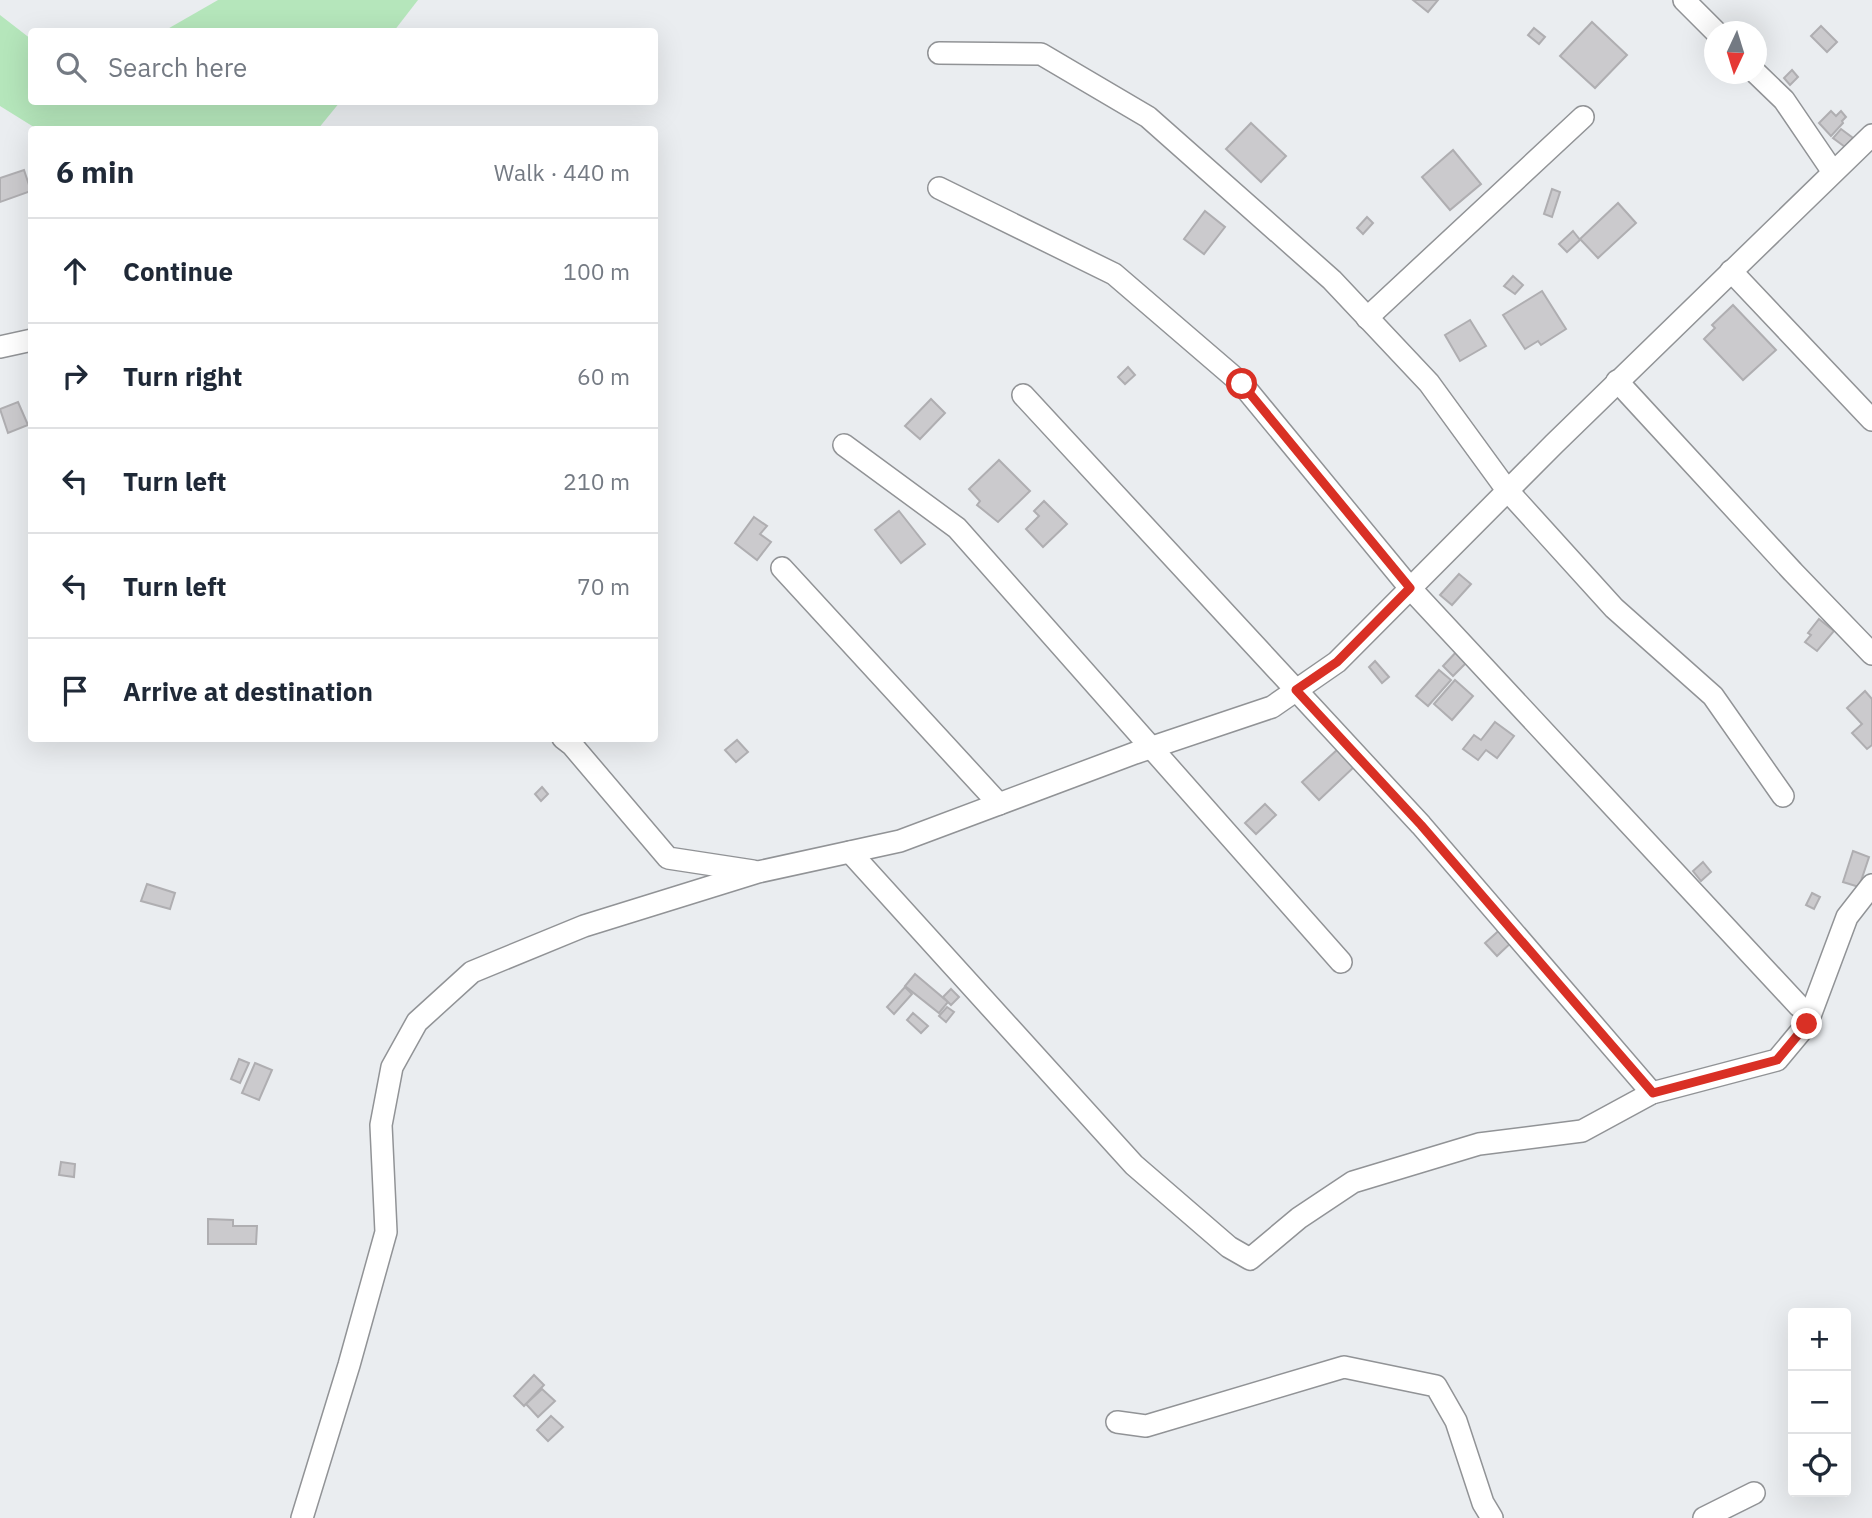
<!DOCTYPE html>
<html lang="en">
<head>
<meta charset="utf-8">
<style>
  :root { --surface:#fff; --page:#f6f6f7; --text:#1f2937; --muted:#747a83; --line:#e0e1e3 }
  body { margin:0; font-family:"IBM Plex Sans",sans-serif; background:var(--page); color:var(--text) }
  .controls { position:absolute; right:21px; bottom:21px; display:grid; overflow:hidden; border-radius:7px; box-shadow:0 7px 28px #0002 }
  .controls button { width:63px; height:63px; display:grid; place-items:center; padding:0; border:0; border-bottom:2px solid var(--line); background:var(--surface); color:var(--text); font:35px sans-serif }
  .compass { position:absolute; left:1704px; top:21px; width:63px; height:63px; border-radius:50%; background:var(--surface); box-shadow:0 7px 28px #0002; rotate:184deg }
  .stop { position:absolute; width:21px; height:21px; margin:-16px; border:5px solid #d93025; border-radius:50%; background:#fff }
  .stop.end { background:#d93025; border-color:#fff; box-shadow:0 2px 7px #0008 }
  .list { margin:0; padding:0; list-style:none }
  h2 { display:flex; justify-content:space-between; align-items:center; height:91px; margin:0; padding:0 28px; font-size:30px }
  h2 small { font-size:23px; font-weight:400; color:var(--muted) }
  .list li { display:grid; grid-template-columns:46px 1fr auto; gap:21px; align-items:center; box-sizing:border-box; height:105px; padding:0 28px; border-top:2px solid var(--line) }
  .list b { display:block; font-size:26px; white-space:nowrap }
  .list em { font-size:23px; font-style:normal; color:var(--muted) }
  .icon { flex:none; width:38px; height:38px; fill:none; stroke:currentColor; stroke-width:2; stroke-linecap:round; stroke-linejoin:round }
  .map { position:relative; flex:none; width:1872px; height:1518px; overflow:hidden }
  .search { position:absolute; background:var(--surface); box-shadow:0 7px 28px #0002; left:28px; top:28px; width:630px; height:77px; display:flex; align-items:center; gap:18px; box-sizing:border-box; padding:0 24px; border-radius:7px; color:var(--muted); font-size:26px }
  .panel { position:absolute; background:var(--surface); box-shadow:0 7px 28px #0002; left:28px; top:126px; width:630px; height:616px; border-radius:7px }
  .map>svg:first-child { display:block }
  .green { fill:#b5e6bb }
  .building { fill:#cbcacd; stroke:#afaeb1; stroke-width:2 }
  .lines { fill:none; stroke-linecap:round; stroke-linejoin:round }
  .minor-casing { stroke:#919396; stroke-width:24 }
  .minor { stroke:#fff; stroke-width:21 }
  .route { stroke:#d93025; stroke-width:9 }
</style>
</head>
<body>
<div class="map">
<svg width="1872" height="1518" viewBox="0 0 1872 1518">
  <rect width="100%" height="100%" fill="#eaedf0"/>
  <g class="green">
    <polygon points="218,0 418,0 394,31 164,31"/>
    <polygon points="0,15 31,39 32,102 340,102 318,129 37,129 0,106"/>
  </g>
  <g class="building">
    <polygon points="1413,0 1438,0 1428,12"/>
    <polygon points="1592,22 1627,55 1595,88 1560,56"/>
    <polygon points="1821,26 1837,42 1827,52 1811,36"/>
    <polygon points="1534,28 1545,37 1539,44 1528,35"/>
    <polygon points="1792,70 1798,77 1790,85 1784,78"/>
    <polygon points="1831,111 1836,116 1841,111 1846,117 1842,121 1843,123 1831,136 1819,123"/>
    <polygon points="1251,123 1286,156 1261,182 1226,149"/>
    <polygon points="1841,129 1853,138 1845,147 1833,138"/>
    <polygon points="1453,150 1481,184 1450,210 1422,177"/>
    <polygon points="24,170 31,191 0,202 0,178"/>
    <polygon points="1552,189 1560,192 1552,217 1544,214"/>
    <polygon points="1618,203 1636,223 1598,258 1580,239"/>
    <polygon points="1205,211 1225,227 1204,254 1184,239"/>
    <polygon points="1367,217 1373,223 1363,234 1357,228"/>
    <polygon points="1573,231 1580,240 1567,252 1559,244"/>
    <polygon points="1513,276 1523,285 1515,294 1504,286"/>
    <polygon points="1542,291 1566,329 1541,345 1538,341 1525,349 1503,315"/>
    <polygon points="1733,305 1776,350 1743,380 1704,339 1715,328 1712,325"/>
    <polygon points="1470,320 1486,346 1460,361 1445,335"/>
    <polygon points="1128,367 1135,375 1125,384 1118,377"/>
    <polygon points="931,399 945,413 920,439 905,426"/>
    <polygon points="18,402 28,425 8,433 0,409"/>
    <polygon points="999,460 1030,491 998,522 977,505 980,501 969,489"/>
    <polygon points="1044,501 1067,524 1043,547 1026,529 1039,516 1034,511"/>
    <polygon points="899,511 925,544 901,563 875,530"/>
    <polygon points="754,517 767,526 760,534 771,542 757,560 735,543"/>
    <polygon points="1459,574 1471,584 1452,605 1440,595"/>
    <polygon points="1819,619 1834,631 1817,651 1805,642 1811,635 1808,633"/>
    <polygon points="1459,649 1470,659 1453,676 1443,666"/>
    <polygon points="1375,661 1389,677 1382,683 1369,667"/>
    <polygon points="1439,670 1451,680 1428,706 1416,696"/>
    <polygon points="1455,680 1473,696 1452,720 1434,704"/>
    <polygon points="1865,691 1872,699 1872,745 1867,749 1852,733 1862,724 1847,708"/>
    <polygon points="1495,722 1514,736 1497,758 1486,750 1478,760 1463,749 1474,735 1481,740"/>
    <polygon points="737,740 748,752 736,762 725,750"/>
    <polygon points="1338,749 1354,767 1319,800 1302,782"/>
    <polygon points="542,787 548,794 541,801 535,794"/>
    <polygon points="1265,804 1276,815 1256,834 1245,823"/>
    <polygon points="1853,851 1869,857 1859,887 1843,882"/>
    <polygon points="1703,862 1711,872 1701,881 1693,871"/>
    <polygon points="147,884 175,893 170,909 141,901"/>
    <polygon points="1812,893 1820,897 1814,909 1806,905"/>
    <polygon points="1504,926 1515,939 1497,956 1485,943"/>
    <polygon points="915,974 948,1002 939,1013 905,986"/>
    <polygon points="905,987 912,994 894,1014 887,1007"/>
    <polygon points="951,989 959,997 951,1005 943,997"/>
    <polygon points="947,1007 954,1012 946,1022 939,1016"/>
    <polygon points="913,1013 928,1026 921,1033 907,1020"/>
    <polygon points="239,1059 249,1063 240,1083 231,1079"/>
    <polygon points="255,1063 272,1070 259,1100 242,1093"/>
    <polygon points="61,1162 75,1164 74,1177 59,1175"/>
    <polygon points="208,1219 233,1220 233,1226 257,1226 256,1244 208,1244"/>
    <polygon points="534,1375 544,1385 524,1406 514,1396"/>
    <polygon points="542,1389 555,1401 538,1417 526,1404"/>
    <polygon points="551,1416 563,1427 548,1441 537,1430"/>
  </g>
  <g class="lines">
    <defs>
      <g id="minor">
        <polyline points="1684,0 1716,32"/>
        <polyline points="939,53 1041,54 1148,117 1332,280 1429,383 1507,490 1614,608 1713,696 1783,796"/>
        <polyline points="1756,73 1784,100 1833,172"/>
        <polyline points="939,188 1114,274 1242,384 1410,588 1799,1006"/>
        <polyline points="1731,271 1872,420"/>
        <polyline points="1367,318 1583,117"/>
        <polyline points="0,347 32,340"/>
        <polyline points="1617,381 1793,572 1872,654"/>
        <polyline points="1023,395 1421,825 1652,1093"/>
        <polyline points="844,445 957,528 1341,962"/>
        <polyline points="782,568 999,804"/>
        <polyline points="563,738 572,745 668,858 753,871"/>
        <polyline points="850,852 1134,1165 1229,1247 1250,1259 1299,1218 1353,1182 1479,1144 1582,1131 1652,1093 1777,1060 1807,1024 1847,917 1872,885"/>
        <polyline points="1117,1422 1146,1426 1344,1367 1436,1386 1456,1421 1483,1503 1492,1518"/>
        <polyline points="302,1518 349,1365 386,1232 381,1125 392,1067 417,1022 472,972 584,926 758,872 900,841 1135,753 1272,707 1337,662 1554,444 1872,135"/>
        <polyline points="1704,1518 1754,1493"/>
      </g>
    </defs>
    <use href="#minor" class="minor-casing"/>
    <use href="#minor" class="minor"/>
  </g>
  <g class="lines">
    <polyline class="route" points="1242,384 1410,588 1337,662 1296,690 1421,825 1653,1093 1777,1060 1807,1024"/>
  </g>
</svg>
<div class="controls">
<button>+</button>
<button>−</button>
<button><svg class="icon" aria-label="locate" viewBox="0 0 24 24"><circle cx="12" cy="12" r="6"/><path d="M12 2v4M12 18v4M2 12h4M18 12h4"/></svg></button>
</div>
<svg class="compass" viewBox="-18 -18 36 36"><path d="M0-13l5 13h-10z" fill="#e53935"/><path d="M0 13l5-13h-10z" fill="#747a83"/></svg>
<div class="stop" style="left:1242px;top:384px"></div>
<div class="stop end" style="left:1807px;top:1024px"></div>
<div class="search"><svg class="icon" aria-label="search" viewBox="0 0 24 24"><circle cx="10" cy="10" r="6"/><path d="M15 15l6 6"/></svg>Search here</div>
<section class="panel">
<h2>6 min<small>Walk · 440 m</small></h2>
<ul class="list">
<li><svg class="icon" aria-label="ahead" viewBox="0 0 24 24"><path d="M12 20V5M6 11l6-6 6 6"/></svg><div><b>Continue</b></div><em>100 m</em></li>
<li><svg class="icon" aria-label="right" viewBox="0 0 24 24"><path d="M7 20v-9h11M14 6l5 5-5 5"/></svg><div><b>Turn right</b></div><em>60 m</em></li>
<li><svg class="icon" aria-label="left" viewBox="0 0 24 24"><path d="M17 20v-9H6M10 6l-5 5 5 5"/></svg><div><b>Turn left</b></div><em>210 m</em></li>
<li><svg class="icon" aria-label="left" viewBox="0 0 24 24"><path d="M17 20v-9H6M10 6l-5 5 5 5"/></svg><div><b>Turn left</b></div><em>70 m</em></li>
<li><svg class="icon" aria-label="arrive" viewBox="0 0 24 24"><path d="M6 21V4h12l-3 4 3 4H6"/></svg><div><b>Arrive at destination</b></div></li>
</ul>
</section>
</div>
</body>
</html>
